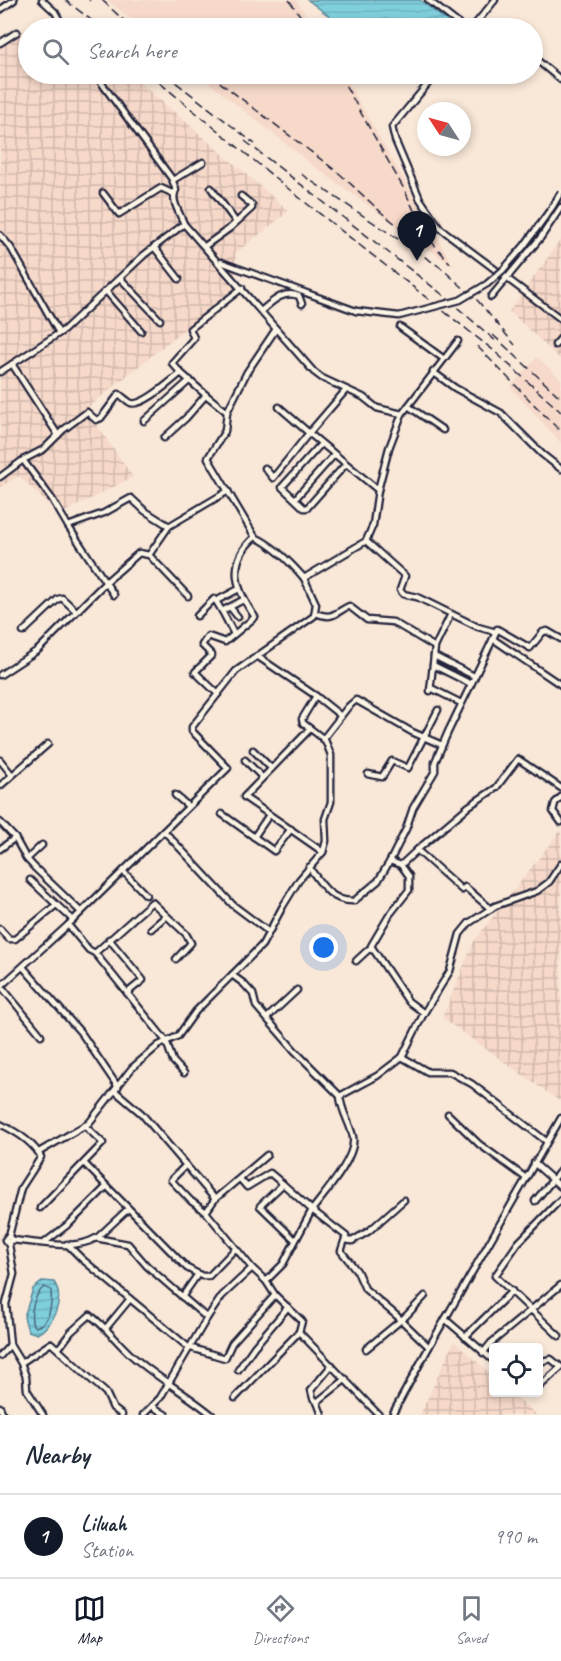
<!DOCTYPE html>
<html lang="en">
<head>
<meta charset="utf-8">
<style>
  :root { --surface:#fff; --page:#f2f2f3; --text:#1f2937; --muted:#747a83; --line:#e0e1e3; --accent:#111827 }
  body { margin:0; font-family:Caveat,sans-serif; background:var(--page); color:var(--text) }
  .controls { position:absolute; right:18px; bottom:18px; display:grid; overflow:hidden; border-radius:6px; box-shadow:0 3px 9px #0003 }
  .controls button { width:54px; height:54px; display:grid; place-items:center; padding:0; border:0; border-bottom:2px solid var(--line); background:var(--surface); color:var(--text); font:30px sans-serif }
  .compass { position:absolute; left:417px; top:102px; width:54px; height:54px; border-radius:50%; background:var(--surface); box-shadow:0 3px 9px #0003; rotate:306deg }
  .you { position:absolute; left:324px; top:948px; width:21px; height:21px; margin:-15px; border:4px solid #fff; border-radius:50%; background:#1a73e8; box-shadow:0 0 0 9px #1a73e833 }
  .badge { display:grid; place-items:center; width:39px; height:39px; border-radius:50%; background:var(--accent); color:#fff; font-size:20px; font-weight:700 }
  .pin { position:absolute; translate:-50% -50px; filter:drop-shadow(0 2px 3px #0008) }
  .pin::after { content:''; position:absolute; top:32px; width:21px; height:18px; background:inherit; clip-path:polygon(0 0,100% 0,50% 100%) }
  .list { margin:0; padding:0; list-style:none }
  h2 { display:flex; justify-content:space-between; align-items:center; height:78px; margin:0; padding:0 24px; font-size:26px }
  h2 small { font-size:20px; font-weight:400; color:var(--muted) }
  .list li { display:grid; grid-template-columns:39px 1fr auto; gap:18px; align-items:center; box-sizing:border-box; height:84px; padding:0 24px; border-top:2px solid var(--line) }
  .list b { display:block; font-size:22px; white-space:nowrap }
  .list p { margin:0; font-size:20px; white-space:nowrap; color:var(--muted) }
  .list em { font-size:20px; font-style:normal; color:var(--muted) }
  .icon { flex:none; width:33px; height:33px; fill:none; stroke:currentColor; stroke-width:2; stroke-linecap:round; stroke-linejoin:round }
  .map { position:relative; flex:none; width:561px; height:1415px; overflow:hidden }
  .search { position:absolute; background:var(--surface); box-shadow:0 3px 9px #0003; left:18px; right:18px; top:18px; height:66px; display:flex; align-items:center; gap:15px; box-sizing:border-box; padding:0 21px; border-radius:33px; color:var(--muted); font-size:22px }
  .sheet { height:162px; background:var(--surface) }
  nav { display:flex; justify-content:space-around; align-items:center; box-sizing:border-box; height:84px; border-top:2px solid var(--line); background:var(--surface); font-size:16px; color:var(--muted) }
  nav a { display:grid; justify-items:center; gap:3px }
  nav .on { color:var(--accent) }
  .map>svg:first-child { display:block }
  .built { fill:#f6d9c9 }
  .industrial { fill:url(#industrial-grid) }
  .water { fill:url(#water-rules); stroke:#5a8a9c; stroke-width:1.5 }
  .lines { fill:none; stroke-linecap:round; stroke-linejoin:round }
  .shore { stroke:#48677c; stroke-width:1.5 }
  .minor-casing { stroke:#22223b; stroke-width:9 }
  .minor { stroke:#fcf5e5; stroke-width:4.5 }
  .rail { stroke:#22223b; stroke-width:1.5; stroke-dasharray:9 4.5; stroke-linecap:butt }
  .minor-bridge-casing { stroke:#22223b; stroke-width:9; stroke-linecap:butt }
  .minor-bridge { stroke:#fcf5e5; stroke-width:4.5 }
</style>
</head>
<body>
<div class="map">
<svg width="561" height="1415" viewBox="0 0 561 1415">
  <defs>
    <pattern id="industrial-grid" width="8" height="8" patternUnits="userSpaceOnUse" patternTransform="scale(1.5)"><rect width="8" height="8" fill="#f6d9c9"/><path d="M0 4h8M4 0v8" fill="none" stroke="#d3baae"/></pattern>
    <pattern id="water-rules" width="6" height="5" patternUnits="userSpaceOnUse" patternTransform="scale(1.5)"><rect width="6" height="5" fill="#80cfdd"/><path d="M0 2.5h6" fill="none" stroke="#6eb1bf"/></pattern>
  </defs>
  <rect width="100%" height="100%" fill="#f9e8d8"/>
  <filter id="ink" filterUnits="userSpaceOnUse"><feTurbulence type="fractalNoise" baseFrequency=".0167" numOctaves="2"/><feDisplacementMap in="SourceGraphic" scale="12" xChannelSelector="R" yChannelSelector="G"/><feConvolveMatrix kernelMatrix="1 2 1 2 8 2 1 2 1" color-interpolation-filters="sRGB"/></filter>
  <g filter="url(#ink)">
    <g class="built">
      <polygon points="107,0 296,0 315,28 142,28"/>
      <polygon points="198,74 343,74 454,267 312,165"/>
      <polygon points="537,357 561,379 561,443 510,387"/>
    </g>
    <g class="industrial">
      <polygon points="69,20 79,28 36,28"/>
      <polygon points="28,30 28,74 130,74 289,211 236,253 234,289 86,409 133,477 59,515 19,476 0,487 0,37"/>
      <polygon points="561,239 561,360 509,311"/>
      <polygon points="561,830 561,1102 442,1018 474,941"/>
      <polygon points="454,1341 493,1376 494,1392 512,1393 537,1415 420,1415"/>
    </g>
    <g class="water">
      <polygon points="308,0 420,0 447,21 449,28 345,28"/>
      <path d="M43 1281 54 1282C65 1299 54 1325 37 1334L28 1331 24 1317 33 1289Z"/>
    </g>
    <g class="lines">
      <path class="shore" d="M44 1287 51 1290C52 1304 51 1322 36 1327L33 1325C29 1314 34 1295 44 1287Z"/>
      <defs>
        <g id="minor">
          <polyline points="42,0 55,12 64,28"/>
          <polyline points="428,0 464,28"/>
          <polyline points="0,10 14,0"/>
          <polyline points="472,28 495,0"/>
          <polyline points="0,43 17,32"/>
          <polyline points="532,56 561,80"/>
          <path d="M95 74 172 179 176 190C170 200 180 213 184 224"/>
          <polyline points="436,74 392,127 395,140 420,199 440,228 561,319"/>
          <polyline points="173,180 203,162"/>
          <polyline points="211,188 236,222"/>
          <polyline points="103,193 119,214 161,188 174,194"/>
          <polyline points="0,235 11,248 59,333"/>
          <polyline points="205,246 230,228 252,208 252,205 241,196"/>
          <polyline points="154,247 179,279"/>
          <polyline points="221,262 356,311"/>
          <polyline points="120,278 160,320"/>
          <polyline points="106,291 141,331"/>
          <polyline points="491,297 541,237 561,207"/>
          <path d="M261 311C273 301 283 290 299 296L302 304"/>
          <polyline points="400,327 444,359"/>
          <polyline points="555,345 561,338"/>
          <polyline points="12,364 58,435"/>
          <polyline points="0,372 64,330 144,255 184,224 314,372 322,378 363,397 377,408 402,414"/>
          <polyline points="433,372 455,388 501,413 542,454 561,469"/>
          <polyline points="181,373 172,363 194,338 190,329 242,288"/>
          <polyline points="346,390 309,433 378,490"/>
          <polyline points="408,406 443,430"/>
          <polyline points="144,421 190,380"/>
          <polyline points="164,438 186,418 206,395"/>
          <polyline points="321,444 282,487 304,508 307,508 345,465"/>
          <polyline points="23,460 52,499 68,526 104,513 131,498 145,511 169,526 228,491"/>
          <polyline points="265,468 273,478 309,433 279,407"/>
          <path d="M0 477 23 460 44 449 63 430 87 412 96 420 101 418 119 394C123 397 127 401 131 403 143 407 172 380 181 373L206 395 227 412"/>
          <polyline points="295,499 334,455"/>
          <polyline points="68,526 114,595"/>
          <polyline points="255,537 208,458 225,431 227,412 247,372 276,329"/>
          <polyline points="366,541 405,576 400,590 403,594 417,597 478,627 496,632"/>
          <polyline points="149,555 169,526"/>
          <polyline points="230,607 238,617"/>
          <polyline points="222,611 216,601 239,589"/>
          <path d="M315 613C334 620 334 613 349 606L367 620 393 622 435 647"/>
          <polyline points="197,616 214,599 216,601"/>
          <polyline points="23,632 58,599 62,598 76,611"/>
          <polyline points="234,634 222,611 243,600"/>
          <polyline points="561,639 547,631 543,632 530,648 497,629 493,639 561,685"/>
          <polyline points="434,656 474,676"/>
          <polyline points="433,665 471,684"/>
          <polyline points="0,675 38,650 106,582 139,553 149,555 188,596"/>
          <polyline points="431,688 461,703"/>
          <polyline points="430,691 435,647 451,614"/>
          <path d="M218 694 195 672 212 655 202 645 208 636 225 642 255 617C236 590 226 562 255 537 273 545 291 563 304 578"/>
          <polyline points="316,696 341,716"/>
          <polyline points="310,729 244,797 323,852"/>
          <polyline points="323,739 348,707 356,700 412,732 442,745"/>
          <polyline points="253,750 271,768"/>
          <polyline points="0,760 12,775"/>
          <polyline points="245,760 262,777"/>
          <polyline points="368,774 382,777 392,761 408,768 438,710"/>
          <polyline points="0,786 48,744"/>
          <polyline points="175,795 188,806"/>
          <polyline points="561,797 555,803 553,811 561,822"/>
          <polyline points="222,814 274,851 291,829"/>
          <polyline points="0,822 15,838 26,858 35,868 81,912"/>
          <polyline points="164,831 233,905 269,932"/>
          <polyline points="254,837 269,815"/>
          <polyline points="0,849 15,838"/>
          <polyline points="27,859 42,845"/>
          <polyline points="390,861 406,829 413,808 435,771 435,762 448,732 493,639"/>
          <polyline points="401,865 409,876 409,890 390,914 371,946 408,1001 424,1013"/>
          <path d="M309 867C321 884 331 902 354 901L378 881 390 861 401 865 417 850"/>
          <polyline points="123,871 146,895"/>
          <polyline points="30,880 73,920"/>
          <polyline points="491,909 465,887 462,890 417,850 469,806 496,788 518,759 561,788"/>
          <polyline points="68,925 89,950 95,953 166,1041 173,1061 184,1073"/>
          <polyline points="0,929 9,939 15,939 56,905"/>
          <polyline points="151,929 166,916"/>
          <polyline points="109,939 143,980 127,993"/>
          <polyline points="95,953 152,902 186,934 191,943 176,959"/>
          <polyline points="356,961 369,949 372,950"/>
          <polyline points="23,967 82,1034 118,1087"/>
          <polyline points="232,975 243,983 253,994 256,1006 295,1051 340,1096"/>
          <polyline points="1,986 41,1035"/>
          <polyline points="0,987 68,925 228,768 192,731 192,727 236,671 314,616 316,604 304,578 366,541 373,525 378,490 389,448 402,414 458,341"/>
          <polyline points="267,1018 297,990"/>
          <polyline points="402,1057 428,1072 450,1072 472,1084 546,1141"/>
          <polyline points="115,1091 141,1113 215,1199"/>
          <polyline points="448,1114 479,1144 526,1178"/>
          <path d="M0 1124C15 1131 33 1142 41 1157L21 1188 9 1236"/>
          <polyline points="39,1152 89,1123 132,1068 159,1045 178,1036 196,1011 262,945 283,906 299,880 323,852 326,841 325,819 331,802 331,755 325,740 303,723 302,719 316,696 257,656"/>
          <polyline points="84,1163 187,1268 202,1276 209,1276 235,1249"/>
          <polyline points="534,1163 561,1187"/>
          <polyline points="186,1165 171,1180 191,1201 206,1212"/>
          <polyline points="240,1179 247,1187 270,1173 283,1184"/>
          <polyline points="535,1201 561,1170"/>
          <polyline points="40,1208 103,1143 85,1126"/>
          <polyline points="97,1238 128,1209"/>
          <path d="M12 1240C36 1242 75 1251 96 1238L128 1244 147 1266 207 1318 222 1296 252 1268 266 1281 283 1264 312 1210 283 1184 260 1206 295 1240"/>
          <polyline points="345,1240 352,1241 369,1231 404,1200"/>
          <polyline points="8,1243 12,1240 8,1236 5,1240 9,1245 14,1274 6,1304 10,1345 21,1363 26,1377 27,1390 43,1415"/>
          <polyline points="44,1243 70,1223 106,1187"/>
          <polyline points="67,1244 82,1259 188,1347 225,1358 232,1343 275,1295"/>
          <polyline points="252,1268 206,1212 215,1199 267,1155"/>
          <polyline points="182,1297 198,1274"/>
          <polyline points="445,1319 494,1361"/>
          <polyline points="106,1328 130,1299"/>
          <polyline points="299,1332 379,1415"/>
          <polyline points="559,1336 495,1276 518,1243 561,1199"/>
          <polyline points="465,1337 512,1291"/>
          <path d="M429 1347 397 1316 365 1289 357 1271 341 1251 346 1236 312 1210C324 1194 357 1157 353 1137 350 1123 341 1111 340 1096L377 1076 402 1057 424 1013 450 971 460 934 469 923 495 906 537 891 549 882 561 864"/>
          <path d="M59 1348 71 1332 90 1315C105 1326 116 1341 130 1354 155 1377 186 1393 212 1415"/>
          <polyline points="366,1349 406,1316 425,1296"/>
          <polyline points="483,1353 491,1343 561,1285"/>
          <polyline points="0,1356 10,1345"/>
          <polyline points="538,1362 551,1359 561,1367 538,1388"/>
          <polyline points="21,1363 51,1343 106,1393 113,1408 122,1415"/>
          <polyline points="238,1370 254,1347 288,1307"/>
          <polyline points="235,1398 299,1332 302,1321 275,1295 266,1281"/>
          <polyline points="317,1402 313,1398 311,1390 332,1365"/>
          <polyline points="152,1406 166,1415"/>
          <polyline points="0,1407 3,1415"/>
          <polyline points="143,1415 160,1398 207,1318"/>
          <polyline points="322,1415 317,1402 346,1379"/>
          <polyline points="392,1415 429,1347 561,1118"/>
        </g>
      </defs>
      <use href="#minor" class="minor-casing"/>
      <use href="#minor" class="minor"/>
      <g class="rail">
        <polyline points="65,0 102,28"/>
        <polyline points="89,0 90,1"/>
        <polyline points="102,0 132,28"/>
        <polyline points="289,0 309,28"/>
        <polyline points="149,74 296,195 493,350 561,412"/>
        <polyline points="165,74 255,144"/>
        <polyline points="209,74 340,174 382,213 417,241"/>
        <polyline points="339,74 404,189 425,234 450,263"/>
        <polyline points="245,141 443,295 498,343"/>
        <polyline points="301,174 440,267 478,301 515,345"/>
        <polyline points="493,335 561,398"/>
        <polyline points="477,346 561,432"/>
      </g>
      <defs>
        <polyline id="minor-bridge" points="356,311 399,316 460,300 487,284 503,270 524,246 553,206 561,192"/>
      </defs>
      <use href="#minor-bridge" class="minor-bridge-casing"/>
      <use href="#minor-bridge" class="minor-bridge"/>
    </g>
  </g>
</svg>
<div class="controls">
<button><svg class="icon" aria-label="locate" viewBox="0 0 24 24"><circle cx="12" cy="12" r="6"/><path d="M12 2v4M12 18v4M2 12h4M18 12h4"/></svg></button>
</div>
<svg class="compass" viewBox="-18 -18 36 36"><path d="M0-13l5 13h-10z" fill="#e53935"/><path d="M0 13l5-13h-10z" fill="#747a83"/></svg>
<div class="you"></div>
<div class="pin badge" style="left:417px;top:261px">1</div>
<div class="search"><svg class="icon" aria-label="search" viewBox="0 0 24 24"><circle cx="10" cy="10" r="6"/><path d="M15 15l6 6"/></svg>Search here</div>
</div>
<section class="sheet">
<h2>Nearby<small></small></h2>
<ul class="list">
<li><span class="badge">1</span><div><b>Liluah</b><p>Station</p></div><em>990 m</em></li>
</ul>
</section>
<nav>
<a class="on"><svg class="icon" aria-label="map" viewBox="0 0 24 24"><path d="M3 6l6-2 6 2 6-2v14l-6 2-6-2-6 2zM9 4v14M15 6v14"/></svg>Map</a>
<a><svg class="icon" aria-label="directions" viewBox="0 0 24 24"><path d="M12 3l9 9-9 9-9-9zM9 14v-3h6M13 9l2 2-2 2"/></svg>Directions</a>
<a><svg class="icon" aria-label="saved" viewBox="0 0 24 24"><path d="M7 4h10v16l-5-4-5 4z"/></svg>Saved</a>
</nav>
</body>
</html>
